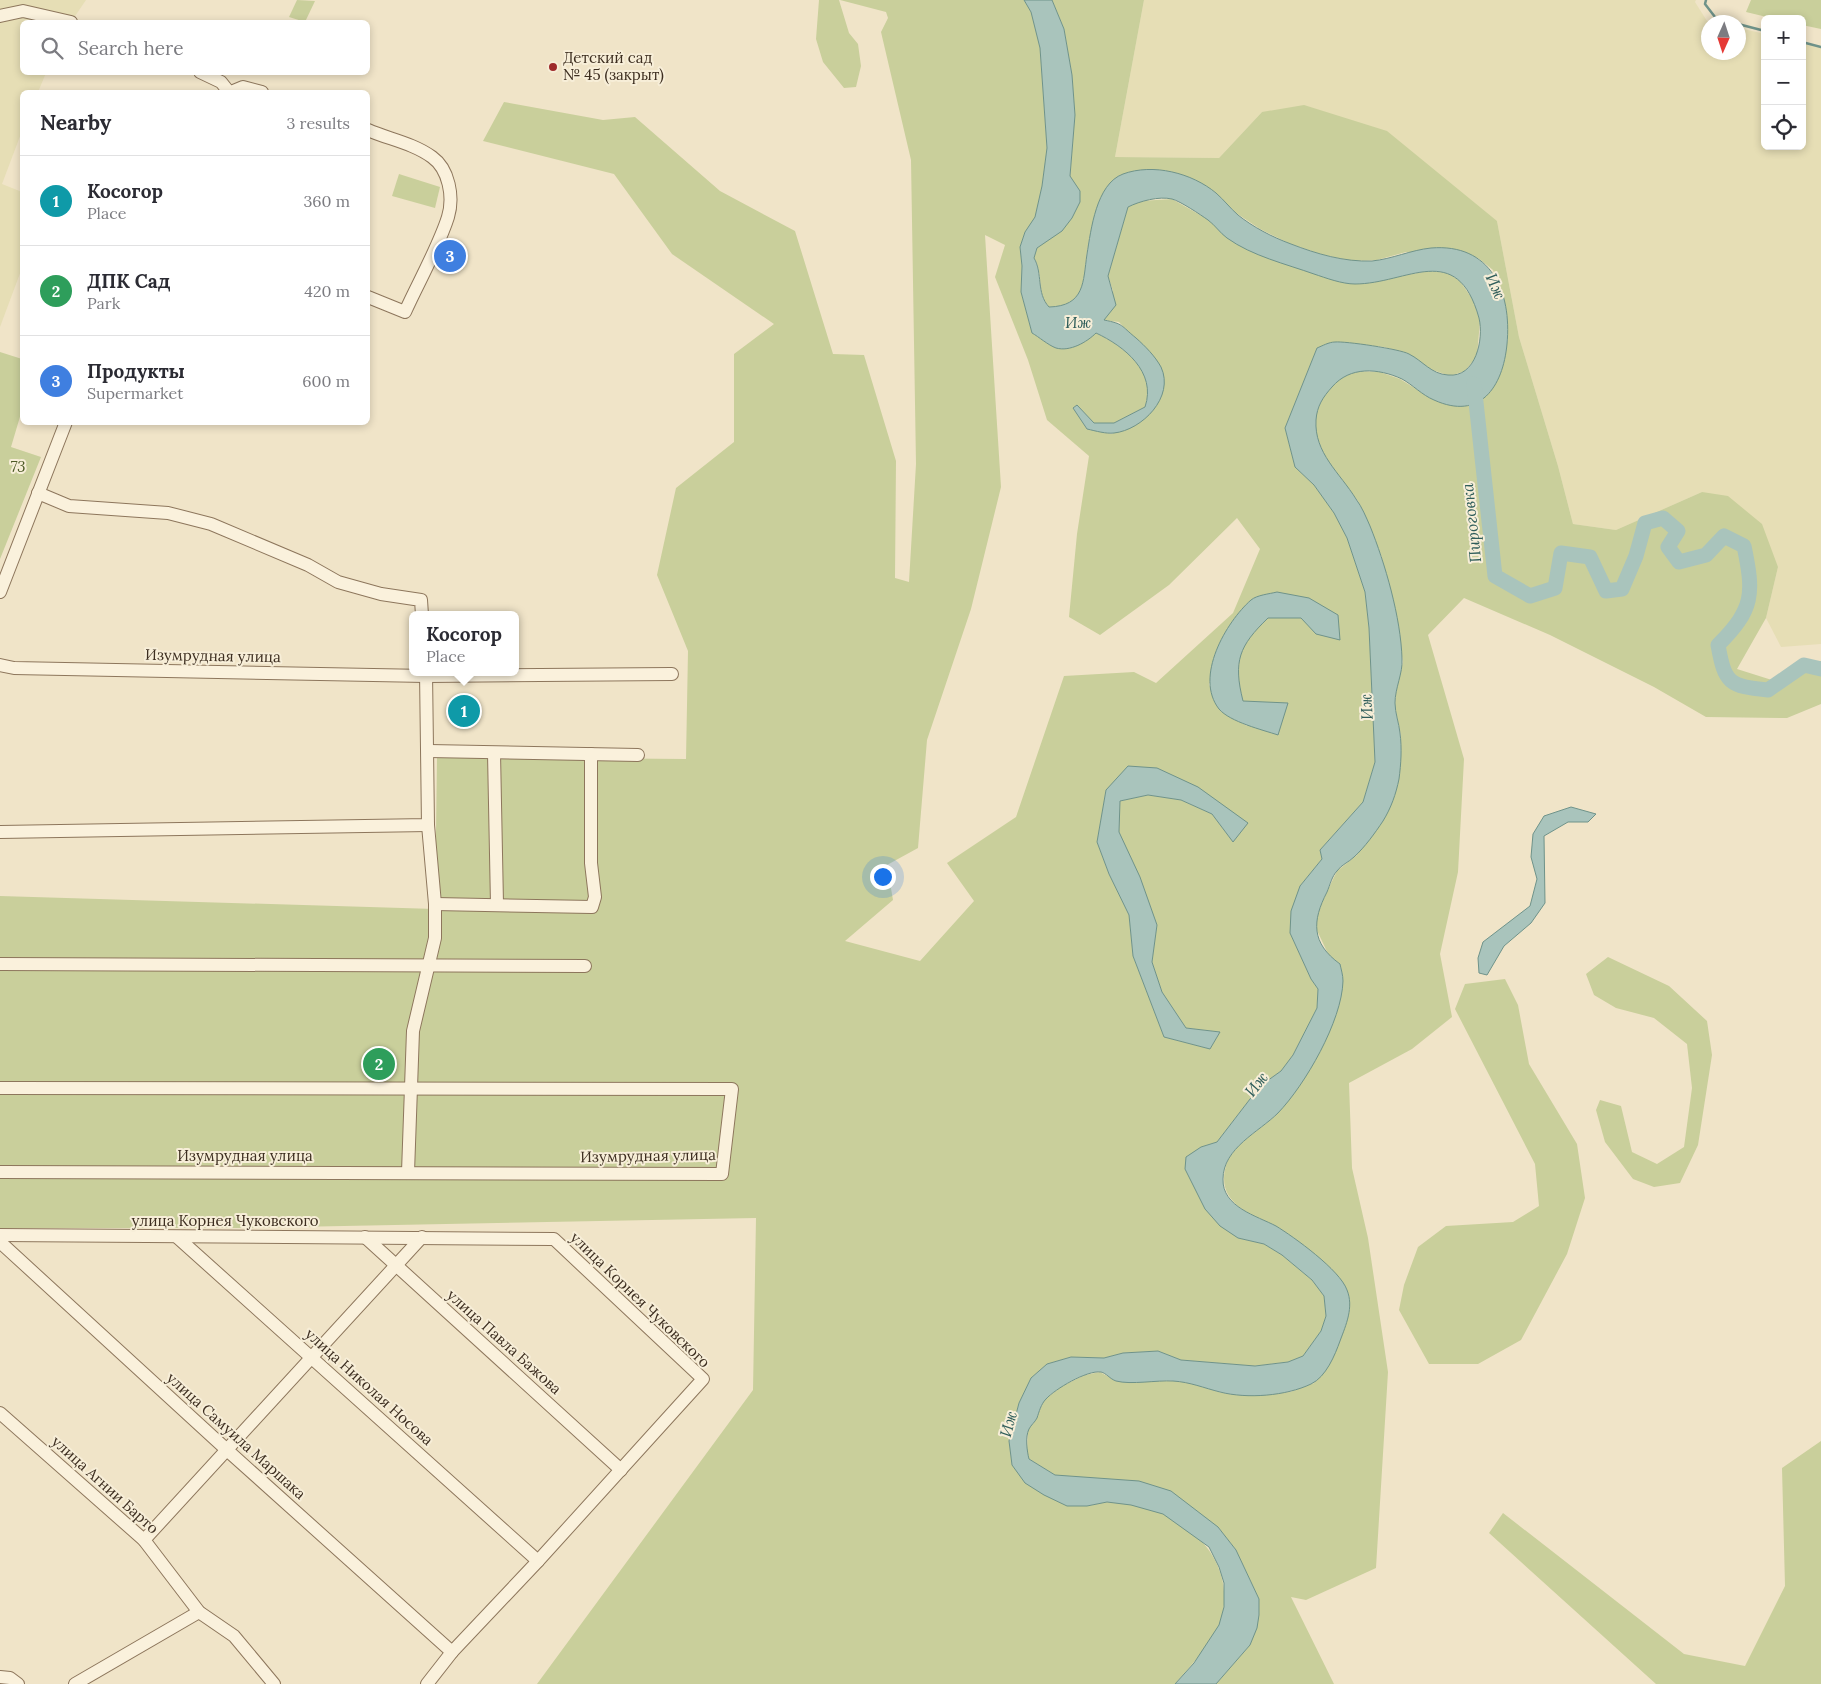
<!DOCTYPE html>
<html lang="en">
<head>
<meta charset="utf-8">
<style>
  :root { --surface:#fff; --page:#f2f2f3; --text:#2b2b33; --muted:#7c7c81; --line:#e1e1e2; --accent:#9e2a2b }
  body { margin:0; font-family:Lora,serif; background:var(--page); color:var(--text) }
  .controls { position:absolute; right:15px; top:15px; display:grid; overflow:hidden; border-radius:8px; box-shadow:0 2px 8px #0003 }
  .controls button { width:45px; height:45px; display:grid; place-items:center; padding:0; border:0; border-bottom:1px solid var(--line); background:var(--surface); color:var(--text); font:25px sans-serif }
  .compass { position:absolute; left:1701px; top:15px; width:45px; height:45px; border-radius:50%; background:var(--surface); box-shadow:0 2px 8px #0003; rotate:183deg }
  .you { position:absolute; left:882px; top:876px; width:18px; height:18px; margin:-12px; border:4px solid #fff; border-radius:50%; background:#1a73e8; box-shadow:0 0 0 8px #1a73e833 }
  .badge { display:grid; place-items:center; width:32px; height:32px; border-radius:50%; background:var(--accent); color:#fff; font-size:16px; font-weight:700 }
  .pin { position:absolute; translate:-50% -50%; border:2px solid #fff; box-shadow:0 1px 5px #0006 }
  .popup { position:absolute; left:409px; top:611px; width:110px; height:65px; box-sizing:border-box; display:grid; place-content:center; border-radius:8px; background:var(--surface); filter:drop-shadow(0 1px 4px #0005); font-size:16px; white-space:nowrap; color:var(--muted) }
  .popup b { font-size:19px; color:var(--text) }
  .popup::after { content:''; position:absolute; left:50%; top:100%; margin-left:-10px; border:10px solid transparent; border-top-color:var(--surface) }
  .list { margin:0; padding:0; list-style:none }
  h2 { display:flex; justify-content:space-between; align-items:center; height:65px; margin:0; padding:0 20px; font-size:21px }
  h2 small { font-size:16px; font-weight:400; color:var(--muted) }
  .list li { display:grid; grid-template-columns:32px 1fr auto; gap:15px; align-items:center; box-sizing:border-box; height:90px; padding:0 20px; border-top:1px solid var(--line) }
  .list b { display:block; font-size:19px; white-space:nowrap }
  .list p { margin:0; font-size:16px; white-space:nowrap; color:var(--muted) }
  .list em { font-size:16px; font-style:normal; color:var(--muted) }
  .icon { flex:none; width:28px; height:28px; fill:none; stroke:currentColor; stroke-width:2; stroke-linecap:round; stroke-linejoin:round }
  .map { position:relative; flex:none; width:1821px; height:1684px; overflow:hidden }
  .search { position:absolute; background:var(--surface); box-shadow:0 2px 8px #0003; left:20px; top:20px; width:350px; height:55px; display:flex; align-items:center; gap:12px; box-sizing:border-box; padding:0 18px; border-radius:8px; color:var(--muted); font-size:19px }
  .panel { position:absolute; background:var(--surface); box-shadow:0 2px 8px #0003; left:20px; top:90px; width:350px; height:335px; border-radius:8px }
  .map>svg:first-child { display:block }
  .farmland { fill:#e6deb5 }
  .green { fill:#c9cf9b; fill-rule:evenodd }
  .water { fill:#a9c4bc; stroke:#6f938a }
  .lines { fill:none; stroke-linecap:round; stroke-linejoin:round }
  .stream { stroke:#6f938a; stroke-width:2.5 }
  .river { stroke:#a9c4bc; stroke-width:15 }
  .minor-casing { stroke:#8d765c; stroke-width:14 }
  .minor { stroke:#faf1dc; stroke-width:12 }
  .poi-dot { fill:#9e2a2b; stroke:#f7eed8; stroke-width:2 }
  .labels { text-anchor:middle; stroke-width:4; stroke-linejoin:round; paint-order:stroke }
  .poi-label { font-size:15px; fill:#3d2e20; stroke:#f7eed8; text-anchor:start }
  .park-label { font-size:15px; font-style:italic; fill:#4d5a26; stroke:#f7eed8 }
  .street-label { font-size:15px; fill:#3d2e20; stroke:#f7eed8 }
  .water-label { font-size:16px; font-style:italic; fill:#2f5d5a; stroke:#f7eed8 }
</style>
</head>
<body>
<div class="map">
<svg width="1821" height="1684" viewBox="0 0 1821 1684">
  <rect width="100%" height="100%" fill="#f0e4c8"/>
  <g class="farmland">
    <polygon points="0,0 86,0 71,22 22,22 22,72 46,73 38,92 22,92 22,131 2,184 22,192 22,268 0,327"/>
    <polygon points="1144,0 1696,0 1695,2 1707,21 1714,22 1708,22 1708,52 1738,52 1739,28 1765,34 1765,146 1802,146 1802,43 1821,47 1821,644 1781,647 1766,618 1778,567 1702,492 1616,530 1573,524 1558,466 1519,337 1497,221 1262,112 1219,158 1115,157"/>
  </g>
  <g class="green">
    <polygon points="297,0 315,1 305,22 289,17"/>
    <polygon points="819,0 839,0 849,33 858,44 861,66 856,87 844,88 823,62 816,39"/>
    <path d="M840 0H1024L1031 12 1040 48 1047 149 1042 186 1035 218 1025 232 1020 247 1022 266 1021 292 1032 333 1056 348 1096 333C1124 347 1157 371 1145 407L1114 423H1094L1077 406 1073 408 1087 429 1112 434 1161 398 1128 332 1119 322 1103 320 1113 291 1108 276 1128 207 1140 201 1172 199 1209 220 1227 238 1354 284 1429 271 1448 273 1460 281 1473 300 1480 321 1477 356 1465 371 1450 376 1427 368 1409 354 1384 347 1334 342 1317 348 1285 428 1295 467 1314 485 1334 513 1347 538 1365 592 1369 628 1375 762 1363 802 1320 850 1322 859 1300 886 1290 933 1311 979 1318 989 1317 1008 1293 1055 1281 1071 1260 1086 1217 1142 1201 1147 1185 1169 1193 1184 1238 1238 1264 1244 1282 1255 1312 1280 1324 1296 1326 1316 1321 1331 1303 1356 1288 1362 1254 1366 1181 1360 1158 1351 1123 1353 1104 1358 1071 1357 1047 1364 1031 1378 1019 1403 1009 1441 1012 1465C1035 1478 1060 1496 1085 1505 1092 1507 1100 1502 1107 1502 1125 1502 1147 1506 1163 1514 1206 1532 1236 1576 1220 1623 1214 1641 1188 1669 1175 1684H537L753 1390 756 1218 246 1228H0V896L435 909 437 757 686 759 688 651 657 575 676 488 734 442V354L774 324 672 254 614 174 483 141 504 102 603 120 635 117 720 191 795 231 833 354 864 355 896 461 895 578 909 582 916 464 911 160 881 32 888 18 886 12ZM985 235 1005 245 995 277 1028 360 1047 420 1089 456 1077 534 1069 617 1100 635 1169 585 1237 518 1260 549 1233 613 1156 683 1134 672 1064 676 1016 817 947 863 974 901 920 961 845 941 893 900 887 865 918 848 927 740 971 609 1001 487ZM1277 592 1316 634 1301 618H1268C1262 624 1253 630 1248 638 1229 665 1242 697 1247 726L1219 709 1209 684ZM1198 787 1233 842 1212 814 1181 800 1148 795 1120 801 1119 832 1157 925 1152 962 1162 992 1186 1028 1220 1032 1210 1049 1164 1037 1133 956 1129 915 1109 874 1097 842 1106 790Z"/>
    <path d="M1052 0H1144L1115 157 1219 158 1262 112 1304 105 1387 131 1497 221 1519 337 1558 466 1573 524 1616 530 1702 492 1728 496 1762 524 1778 567 1766 618 1737 669 1775 681 1803 661H1821V704L1787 718 1706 717 1654 687 1550 635 1464 598 1428 635 1464 759 1458 872 1440 954 1452 1017 1412 1049 1349 1083 1352 1168 1368 1238 1388 1372 1376 1568 1306 1600 1291 1597 1334 1684H1216L1250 1645 1259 1599 1236 1550 1218 1527 1084 1478 1055 1475 1029 1459 1027 1451 1028 1430 1035 1421 1044 1400 1062 1386 1085 1375 1100 1372 1116 1381H1175L1190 1383 1222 1393 1255 1394 1290 1392 1314 1383 1347 1289C1327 1264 1304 1243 1276 1227 1260 1217 1240 1213 1229 1196 1222 1185 1223 1172 1228 1160 1238 1141 1260 1130 1275 1116 1283 1108 1290 1095 1296 1085 1321 1048 1348 1010 1340 964L1329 956 1314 924 1318 910 1337 871 1357 855 1401 736 1395 707 1396 689 1403 662 1392 596 1381 555 1358 501 1323 455 1316 435V414L1323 397 1338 380 1355 371 1380 372 1400 379 1434 400 1508 341 1507 316 1501 292 1493 270 1478 258 1406 252 1377 260 1351 261 1320 254 1288 243 1260 229 1236 213 1215 192 1162 170 1120 175C1112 186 1100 198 1097 211 1092 224 1089 239 1087 252 1083 281 1086 306 1049 307 1036 293 1044 273 1034 258L1037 248 1048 239 1080 191 1070 176 1075 115 1072 75 1064 29Z"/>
    <polygon points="1751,0 1821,0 1821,29 1802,25 1802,19 1775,19 1746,12"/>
    <polygon points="399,174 440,187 435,208 392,196"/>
    <polygon points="0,352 22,359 22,410 11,447 41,457 0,559"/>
    <polygon points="1608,957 1669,986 1707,1021 1712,1055 1698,1145 1680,1183 1654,1187 1633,1179 1605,1142 1596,1110 1600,1100 1621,1106 1632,1152 1657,1164 1684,1147 1692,1088 1687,1044 1654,1018 1616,1008 1594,995 1586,974"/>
    <polygon points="1505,979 1518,1005 1529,1064 1577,1144 1585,1198 1567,1254 1521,1340 1478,1364 1429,1364 1399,1310 1404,1285 1418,1247 1446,1226 1513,1222 1539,1206 1535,1164 1455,1009 1465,984"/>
    <polygon points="1821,1441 1821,1684 1656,1684 1489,1533 1503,1513 1684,1654 1745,1666 1785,1586 1782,1468"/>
  </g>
  <g class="water">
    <path d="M1024 0H1052L1064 29 1072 75 1075 115 1070 176 1080 191V202L1072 218 1062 231 1037 248 1034 258C1043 273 1036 293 1049 307 1085 306 1083 282 1087 254 1091 230 1096 184 1123 174 1153 163 1192 173 1216 193 1224 200 1230 208 1238 215 1253 227 1272 237 1291 244 1317 254 1344 262 1372 261 1392 259 1411 250 1431 248 1491 243 1512 292 1507 344 1503 387 1480 421 1434 400 1422 395 1413 385 1402 379 1378 368 1350 366 1332 387 1323 397 1317 406 1316 420 1314 453 1340 473 1356 499 1362 507 1366 517 1370 526 1385 563 1401 618 1402 659 1403 673 1395 688 1395 703 1395 713 1399 723 1400 733 1402 748 1401 764 1399 779 1396 794 1391 808 1383 821 1375 833 1365 847 1354 857 1349 862 1341 865 1337 871 1332 876 1330 885 1327 892 1312 921 1311 943 1340 964 1341 969 1343 975 1343 981 1342 1021 1305 1085 1278 1113 1259 1132 1223 1148 1223 1179 1222 1207 1257 1216 1276 1226 1294 1237 1340 1270 1347 1290 1354 1307 1346 1325 1340 1341 1335 1355 1326 1377 1311 1384 1286 1396 1247 1399 1220 1392 1204 1388 1190 1382 1173 1381 1157 1380 1131 1385 1116 1381 1110 1379 1106 1373 1101 1372 1087 1370 1055 1389 1046 1399 1041 1404 1039 1412 1037 1418 1035 1422 1031 1425 1029 1429 1025 1437 1027 1451 1029 1459L1055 1475 1139 1481 1171 1491 1218 1527 1236 1550 1259 1599V1615L1257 1628 1250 1645 1216 1684H1175L1194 1663 1219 1625 1224 1607V1583L1219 1567 1209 1547 1163 1514 1131 1505 1107 1502 1087 1506H1067L1044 1495 1025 1483 1012 1465 1009 1441 1019 1403 1031 1378 1047 1364 1071 1357 1104 1358 1123 1353 1158 1351 1181 1360 1255 1366 1288 1362 1303 1356 1321 1331 1326 1316 1324 1296 1312 1280 1282 1255 1264 1244 1238 1238 1220 1226 1205 1209 1185 1169 1186 1157 1201 1147 1217 1142 1260 1086 1281 1071 1293 1055 1317 1008 1318 989 1311 979 1290 933 1291 911 1300 886 1322 859 1320 850 1363 802 1375 762 1369 628 1365 592 1347 538 1334 513 1314 485 1295 467 1285 428 1317 348C1322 346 1329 342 1335 342 1345 341 1400 349 1409 354 1423 361 1431 374 1448 375 1476 378 1484 339 1479 318 1457 239 1407 284 1355 284 1342 284 1326 278 1314 274 1286 264 1252 256 1227 238 1220 233 1215 225 1208 220 1201 215 1180 201 1172 199 1159 196 1140 201 1128 207L1108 276 1116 305 1104 320C1124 324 1120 325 1136 338 1145 346 1155 356 1161 367 1175 397 1142 430 1114 433 1106 434 1096 431 1087 429L1073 408 1077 405 1094 423H1114L1145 407C1157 372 1124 346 1096 333 1087 342 1070 352 1056 348 1048 345 1039 337 1032 333L1021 292 1022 266 1020 247 1025 232 1035 217 1042 186 1047 148 1040 48 1031 12Z"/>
    <path d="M1277 592 1309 598 1338 615 1340 640 1316 634 1301 618H1268C1239 646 1233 661 1243 701L1288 703 1278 735C1263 730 1230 722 1219 709 1194 677 1226 622 1251 600 1257 595 1269 594 1277 592Z"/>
    <polygon points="1128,766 1157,768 1198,787 1248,823 1233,842 1212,814 1181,800 1148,795 1120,801 1119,832 1140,877 1157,925 1152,962 1162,992 1186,1028 1220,1032 1210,1049 1164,1037 1133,956 1129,915 1109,874 1097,842 1106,790"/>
    <polygon points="1571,807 1596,814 1588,822 1568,822 1544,836 1545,903 1531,923 1504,946 1487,975 1479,973 1478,958 1483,942 1530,906 1537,879 1531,857 1533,834 1544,816"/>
  </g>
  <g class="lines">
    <g class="stream">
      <polyline points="1706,0 1705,4 1715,17 1733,22"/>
      <polyline points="1738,24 1765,31"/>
      <polyline points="1802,42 1821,47"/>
    </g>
    <path class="river" d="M1474 384 1495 576 1530 596 1555 588 1561 553 1590 557 1606 591 1622 589 1636 556 1645 523 1663 518 1678 531 1668 547 1679 562 1706 555 1724 536 1744 546C1754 594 1754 609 1718 645 1725 684 1729 686 1768 690L1804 665 1821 669"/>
    <defs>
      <g id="minor">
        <polyline points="0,16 23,11 71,22"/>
        <polyline points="200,72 221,82 229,92"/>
        <polyline points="231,92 243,87 262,92"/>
        <path d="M368 130C388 139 413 143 432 157 449 169 454 197 448 217 439 246 418 283 405 312L368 297"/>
        <polyline points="38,493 69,506 168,513 211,524 308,565 338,582 381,594 421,600 422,615"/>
        <polyline points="0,592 66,422"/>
        <polyline points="0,665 14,668 426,676 672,674"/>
        <polyline points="429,751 638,755"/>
        <polyline points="494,753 497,904"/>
        <polyline points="0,832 428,825 426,672"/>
        <polyline points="435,904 592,907 595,897 591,863 591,754"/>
        <polyline points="0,964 585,966"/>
        <polyline points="0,1088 732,1089 722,1174 0,1172"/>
        <polyline points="408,1172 413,1031 435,938 435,904 428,825"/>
        <polyline points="0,1235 554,1239 703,1379 538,1561 452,1652 427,1684"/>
        <polyline points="177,1237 538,1561"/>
        <polyline points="365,1237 621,1470"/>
        <polyline points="0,1242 227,1450 452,1652"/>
        <polyline points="0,1413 144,1540 199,1612 234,1636 274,1684"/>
        <polyline points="144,1540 422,1237"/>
        <polyline points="0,1677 10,1678 18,1684"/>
        <polyline points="75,1684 199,1612"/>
      </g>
    </defs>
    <use href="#minor" class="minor-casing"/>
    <use href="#minor" class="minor"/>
  </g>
  <circle class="poi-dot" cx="553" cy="67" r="5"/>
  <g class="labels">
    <g class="poi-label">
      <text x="563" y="63">Детский сад<tspan x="563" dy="17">№ 45 (закрыт)</tspan></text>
    </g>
    <g class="park-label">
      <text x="18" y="472">73</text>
    </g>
    <g class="street-label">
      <text transform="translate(213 656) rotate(1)" y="5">Изумрудная улица</text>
      <text x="245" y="1161">Изумрудная улица</text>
      <text transform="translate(648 1156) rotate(-1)" y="5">Изумрудная улица</text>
      <text x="225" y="1226">улица Корнея Чуковского</text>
      <text transform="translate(640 1300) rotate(44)" y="5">улица Корнея Чуковского</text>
      <text transform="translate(504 1342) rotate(42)" y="5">улица Павла Бажова</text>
      <text transform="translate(369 1387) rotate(42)" y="5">улица Николая Носова</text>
      <text transform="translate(236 1436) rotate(42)" y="5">улица Самуила Маршака</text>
      <text transform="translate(105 1485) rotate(42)" y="5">улица Агнии Барто</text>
    </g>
    <g class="water-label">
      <text transform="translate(1496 286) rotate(66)" y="6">Иж</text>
      <text x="1078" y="328">Иж</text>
      <text transform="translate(1471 523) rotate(-96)" y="6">Пироговка</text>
      <text transform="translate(1366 707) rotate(-93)" y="6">Иж</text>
      <text transform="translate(1256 1084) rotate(-51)" y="6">Иж</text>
      <text transform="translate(1008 1424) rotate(-74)" y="6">Иж</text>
    </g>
  </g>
</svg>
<div class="controls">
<button>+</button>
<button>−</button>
<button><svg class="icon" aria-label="locate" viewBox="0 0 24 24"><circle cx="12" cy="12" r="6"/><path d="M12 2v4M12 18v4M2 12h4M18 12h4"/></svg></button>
</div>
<svg class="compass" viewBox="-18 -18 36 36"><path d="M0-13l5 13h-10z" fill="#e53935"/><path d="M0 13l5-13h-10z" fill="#7c7c81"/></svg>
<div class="you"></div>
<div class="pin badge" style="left:464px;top:711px;background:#0f9aa8">1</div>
<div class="popup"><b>Косогор</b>Place</div>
<div class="pin badge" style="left:379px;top:1064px;background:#2e9e5b">2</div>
<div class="pin badge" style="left:450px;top:256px;background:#3f7fe0">3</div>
<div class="search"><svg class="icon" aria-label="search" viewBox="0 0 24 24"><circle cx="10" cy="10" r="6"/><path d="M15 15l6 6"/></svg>Search here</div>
<section class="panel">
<h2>Nearby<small>3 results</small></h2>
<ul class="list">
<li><span class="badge" style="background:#0f9aa8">1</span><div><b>Косогор</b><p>Place</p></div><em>360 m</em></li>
<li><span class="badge" style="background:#2e9e5b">2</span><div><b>ДПК Сад</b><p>Park</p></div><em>420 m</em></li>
<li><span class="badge" style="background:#3f7fe0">3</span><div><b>Продукты</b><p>Supermarket</p></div><em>600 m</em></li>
</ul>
</section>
</div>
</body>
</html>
